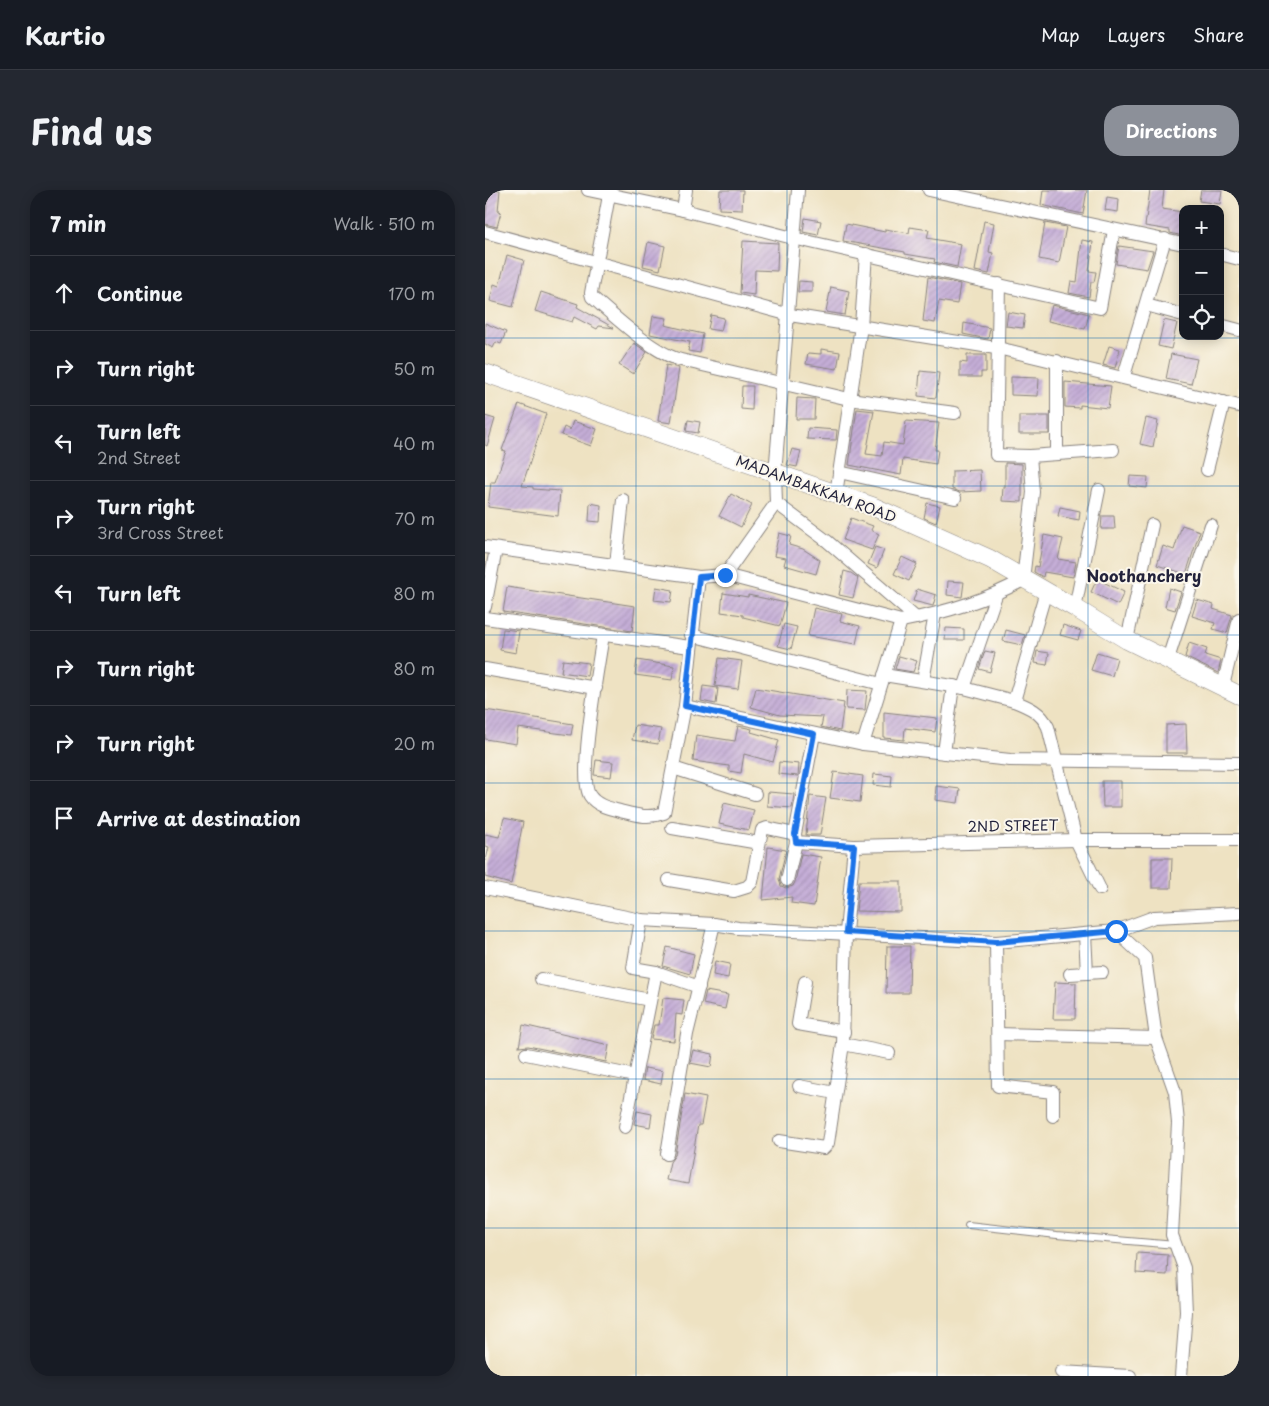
<!DOCTYPE html>
<html lang="en">
<head>
<meta charset="utf-8">
<style>
  :root { --surface:#171b24; --page:#242831; --text:#f1f3f6; --muted:#9ea1a6; --line:#363941; --accent:#8c9099 }
  body { margin:0; font-family:"Playpen Sans",sans-serif; background:var(--page); color:var(--text) }
  .controls { position:absolute; right:15px; top:15px; display:grid; overflow:hidden; border-radius:10px; box-shadow:0 2px 12px #0003 }
  .controls button { width:45px; height:45px; display:grid; place-items:center; padding:0; border:0; border-bottom:1px solid var(--line); background:var(--surface); color:var(--text); font:25px sans-serif }
  .stop { position:absolute; width:15px; height:15px; margin:-11px; border:4px solid #1a73e8; border-radius:50%; background:#fff }
  .stop.end { background:#1a73e8; border-color:#fff; box-shadow:0 1px 5px #0008 }
  .list { margin:0; padding:0; list-style:none }
  h2 { display:flex; justify-content:space-between; align-items:center; height:65px; margin:0; padding:0 20px; font-size:21px }
  h2 small { font-size:16px; font-weight:400; color:var(--muted) }
  .list li { display:grid; grid-template-columns:32px 1fr auto; gap:15px; align-items:center; box-sizing:border-box; height:75px; padding:0 20px; border-top:1px solid var(--line) }
  .list b { display:block; font-size:19px; white-space:nowrap }
  .list p { margin:0; font-size:16px; white-space:nowrap; color:var(--muted) }
  .list em { font-size:16px; font-style:normal; color:var(--muted) }
  .icon { flex:none; width:28px; height:28px; fill:none; stroke:currentColor; stroke-width:2; stroke-linecap:round; stroke-linejoin:round }
  .map { position:relative; flex:none; width:754px; height:1186px; overflow:hidden; border-radius:20px }
  header { display:flex; align-items:center; gap:30px; box-sizing:border-box; height:70px; padding:0 25px; background:var(--surface); border-bottom:1px solid var(--line) }
  header strong { font-size:24px }
  nav { display:flex; gap:28px; margin-inline-start:auto; font-size:18px }
  .intro { display:flex; align-items:center; justify-content:space-between; box-sizing:border-box; height:120px; padding:0 30px }
  h1 { margin:0; font-size:35px }
  .button { padding:12px 22px; border-radius:20px; background:var(--accent); color:#fff; font-size:18px; font-weight:700 }
  main { display:flex; gap:30px; padding:0 30px }
  aside { flex:1; background:var(--surface); border-radius:20px; box-shadow:0 2px 12px #0003 }
  .map>svg:first-child { display:block }
  .building { fill:url(#building-hatch) }
  .lines { fill:none; stroke-linecap:round; stroke-linejoin:round }
  .lane-casing { stroke:#88827e; stroke-width:8 }
  .street-casing { stroke:#88827e; stroke-width:14 }
  .secondary-casing { stroke:#88827e; stroke-width:19 }
  .lane { stroke:#fff; stroke-width:6 }
  .street { stroke:#fff; stroke-width:12 }
  .secondary { stroke:#fff; stroke-width:18 }
  .route { stroke:#1a73e8; stroke-width:6 }
  .grid { fill:none; stroke:#1f6fb2; stroke-width:1; stroke-opacity:0.55 }
  .labels { text-anchor:middle; stroke-width:4; stroke-linejoin:round; paint-order:stroke }
  .street-label { font-size:14px; fill:#22223b; stroke:#fbf7ec }
  .quarter-label { font-size:16px; font-weight:bold; fill:#22223b; stroke:#fbf7ec }
</style>
</head>
<body>
<header>
<strong>Kartio</strong>
<nav><a>Map</a><a>Layers</a><a>Share</a></nav>
</header>
<div class="intro"><h1>Find us</h1><a class="button">Directions</a></div>
<main>
<aside>
<h2>7 min<small>Walk · 510 m</small></h2>
<ul class="list">
<li><svg class="icon" aria-label="ahead" viewBox="0 0 24 24"><path d="M12 20V5M6 11l6-6 6 6"/></svg><div><b>Continue</b></div><em>170 m</em></li>
<li><svg class="icon" aria-label="right" viewBox="0 0 24 24"><path d="M7 20v-9h11M14 6l5 5-5 5"/></svg><div><b>Turn right</b></div><em>50 m</em></li>
<li><svg class="icon" aria-label="left" viewBox="0 0 24 24"><path d="M17 20v-9H6M10 6l-5 5 5 5"/></svg><div><b>Turn left</b><p>2nd Street</p></div><em>40 m</em></li>
<li><svg class="icon" aria-label="right" viewBox="0 0 24 24"><path d="M7 20v-9h11M14 6l5 5-5 5"/></svg><div><b>Turn right</b><p>3rd Cross Street</p></div><em>70 m</em></li>
<li><svg class="icon" aria-label="left" viewBox="0 0 24 24"><path d="M17 20v-9H6M10 6l-5 5 5 5"/></svg><div><b>Turn left</b></div><em>80 m</em></li>
<li><svg class="icon" aria-label="right" viewBox="0 0 24 24"><path d="M7 20v-9h11M14 6l5 5-5 5"/></svg><div><b>Turn right</b></div><em>80 m</em></li>
<li><svg class="icon" aria-label="right" viewBox="0 0 24 24"><path d="M7 20v-9h11M14 6l5 5-5 5"/></svg><div><b>Turn right</b></div><em>20 m</em></li>
<li><svg class="icon" aria-label="arrive" viewBox="0 0 24 24"><path d="M6 21V4h12l-3 4 3 4H6"/></svg><div><b>Arrive at destination</b></div></li>
</ul>
</aside>
<div class="map">
<svg width="754" height="1186" viewBox="0 0 754 1186">
  <defs>
    <pattern id="building-hatch" width="6" height="6" patternUnits="userSpaceOnUse" patternTransform="scale(1.25)"><rect width="6" height="6" fill="#c5aed7"/><path d="M-1 1l2-2M0 6l6-6M5 7l2-2" fill="none" stroke="#a995b9"/></pattern>
  </defs>
  <rect width="100%" height="100%" fill="#fbf7ec"/>
  <filter id="ink" filterUnits="userSpaceOnUse"><feTurbulence type="fractalNoise" baseFrequency=".02" numOctaves="2"/><feDisplacementMap in="SourceGraphic" scale="10" xChannelSelector="R" yChannelSelector="G"/><feConvolveMatrix kernelMatrix="1 2 1 2 8 2 1 2 1" color-interpolation-filters="sRGB"/></filter>
  <filter id="wash" filterUnits="userSpaceOnUse"><feTurbulence type="fractalNoise" baseFrequency=".0096" numOctaves="4" result="noise"/><feDisplacementMap in="SourceGraphic" scale="20" xChannelSelector="R" yChannelSelector="G"/><feGaussianBlur stdDeviation="1.12" result="paint"/><feColorMatrix in="noise" values="0 0 0 0 0 0 0 0 0 0 0 0 0 0 0 0 0 1.4 0 .05"/><feComposite in="paint" operator="in"/></filter>
  <g filter="url(#wash)">
    <rect width="100%" height="100%" fill="#eee2c2"/>
    <g id="blocks">
      <g class="building">
        <polygon points="3,0 15,0 13,21 16,22 12,37 0,34"/>
        <polygon points="235,0 258,0 257,20 234,19"/>
        <polygon points="558,0 602,0 598,24 556,15"/>
        <polygon points="665,0 679,0 677,19 698,22 698,46 685,43 685,40 660,36"/>
        <polygon points="716,0 737,0 735,14 714,11"/>
        <polygon points="622,7 634,9 633,22 620,20"/>
        <polygon points="320,28 336,31 333,45 318,42"/>
        <polygon points="499,31 509,33 504,62 508,63 504,84 490,81"/>
        <polygon points="560,33 581,37 574,73 554,69"/>
        <polygon points="361,34 400,42 400,39 424,43 425,37 444,40 442,48 476,54 472,77 449,72 450,69 420,64 420,62 358,51"/>
        <polygon points="597,50 608,52 604,81 611,82 609,92 606,92 604,107 584,103 586,91 592,92"/>
        <polygon points="258,51 293,53 292,81 270,80 269,105 255,103"/>
        <polygon points="163,52 180,56 175,80 158,76"/>
        <polygon points="634,56 668,61 662,79 631,74"/>
        <polygon points="22,65 39,70 28,117 5,111 9,94 14,96"/>
        <polygon points="443,87 475,94 472,114 454,111 450,133 438,131"/>
        <polygon points="314,91 327,92 327,102 313,102"/>
        <polygon points="346,97 364,101 360,125 341,122"/>
        <polygon points="56,102 93,114 92,117 129,138 114,136 112,139 89,127 87,132 50,121"/>
        <polygon points="567,115 604,124 600,139 563,131"/>
        <polygon points="523,122 540,125 538,138 521,136"/>
        <polygon points="226,125 239,128 236,141 223,139"/>
        <polygon points="168,126 182,128 180,135 218,144 215,163 203,161 205,152 165,144"/>
        <polygon points="679,130 692,133 686,159 673,156"/>
        <polygon points="0,133 21,142 16,154 11,152 8,158 0,154"/>
        <polygon points="479,133 505,138 503,149 478,144"/>
        <polygon points="149,153 162,162 148,184 134,175"/>
        <polygon points="624,156 635,159 630,178 618,175"/>
        <polygon points="336,159 355,162 352,179 321,174 323,163 336,164"/>
        <polygon points="686,164 712,169 706,194 681,189"/>
        <polygon points="482,165 501,165 501,182 496,182 496,187 475,187 475,172 482,173"/>
        <polygon points="181,175 194,178 186,233 173,231"/>
        <polygon points="435,181 454,183 451,208 433,206"/>
        <polygon points="526,187 554,188 553,206 526,205"/>
        <polygon points="580,192 626,196 623,218 595,215 595,218 580,217"/>
        <polygon points="257,196 268,196 267,220 256,219"/>
        <polygon points="312,208 330,209 329,229 311,229"/>
        <polygon points="34,214 61,224 37,296 48,297 48,299 75,301 73,326 3,317 6,292 10,292 21,261 17,260"/>
        <polygon points="372,219 389,221 381,264 397,266 399,252 418,255 421,231 454,233 450,260 453,260 451,274 418,269 416,285 364,275"/>
        <polygon points="0,226 10,229 2,256 0,255"/>
        <rect x="534" y="226" width="30" height="18"/>
        <polygon points="661,228 673,231 668,257 655,254"/>
        <polygon points="203,230 215,232 213,243 201,241"/>
        <polygon points="88,231 112,239 106,256 76,245 79,237 85,240"/>
        <polygon points="323,238 352,240 351,250 322,249"/>
        <polygon points="307,259 316,261 312,277 302,275"/>
        <polygon points="520,273 537,274 537,312 517,311 518,297 520,297"/>
        <polygon points="495,280 496,301 475,302 467,299 467,281"/>
        <polygon points="645,286 663,287 662,298 644,296"/>
        <polygon points="246,304 267,315 256,337 234,326"/>
        <polygon points="105,313 116,315 115,332 104,331"/>
        <polygon points="442,313 455,316 451,333 439,328"/>
        <polygon points="575,317 595,321 594,330 573,326"/>
        <polygon points="617,326 629,326 630,339 616,339"/>
        <polygon points="366,328 388,336 386,340 394,344 387,360 358,350"/>
        <polygon points="697,335 715,341 701,384 672,375 678,356 689,360"/>
        <polygon points="294,343 306,346 304,355 318,359 335,370 331,384 299,375 301,368 289,366"/>
        <polygon points="559,345 578,349 573,369 591,372 588,387 559,382 558,387 549,382 550,376 553,377"/>
        <polygon points="390,357 399,360 392,378 383,374"/>
        <polygon points="417,367 432,374 424,391 409,384"/>
        <polygon points="359,381 366,383 373,388 368,408 354,405"/>
        <polygon points="612,389 639,402 633,415 606,402"/>
        <polygon points="463,391 479,392 477,407 462,405"/>
        <polygon points="22,397 150,416 147,441 18,422"/>
        <polygon points="171,397 188,400 186,412 169,410"/>
        <polygon points="684,398 696,402 690,420 680,417"/>
        <polygon points="432,399 451,405 448,416 428,411"/>
        <polygon points="238,403 263,407 263,405 301,413 295,436 258,427 258,425 236,422"/>
        <polygon points="712,410 729,415 728,419 747,425 742,443 728,439 730,433 707,426"/>
        <polygon points="329,418 357,424 355,431 375,436 371,454 323,446"/>
        <polygon points="299,434 312,437 306,459 293,456"/>
        <polygon points="578,435 596,441 593,450 575,445"/>
        <polygon points="461,438 479,439 479,450 460,450"/>
        <polygon points="18,439 34,441 31,463 15,460"/>
        <polygon points="521,440 540,445 537,455 518,451"/>
        <polygon points="704,453 722,459 720,465 736,470 733,483 700,467"/>
        <polygon points="500,461 510,463 505,482 494,479"/>
        <polygon points="552,461 564,463 562,475 550,473"/>
        <polygon points="612,462 632,468 627,486 606,480"/>
        <polygon points="414,466 432,471 428,482 410,479"/>
        <polygon points="234,468 257,471 253,499 230,496"/>
        <polygon points="78,470 104,473 102,486 76,482"/>
        <polygon points="152,470 189,476 187,490 150,485"/>
        <polygon points="218,496 233,498 231,514 216,511"/>
        <polygon points="271,498 359,513 355,541 336,537 338,527 295,525 266,517"/>
        <polygon points="362,500 382,501 380,520 361,519"/>
        <polygon points="0,520 88,534 86,545 33,538 31,554 0,549"/>
        <polygon points="399,522 452,528 450,542 420,538 419,550 399,548"/>
        <polygon points="701,534 702,563 681,563 681,535"/>
        <polygon points="150,535 176,539 173,554 147,550"/>
        <polygon points="253,536 267,539 266,542 294,550 288,572 259,564 256,583 244,581 244,576 208,571 211,545 250,551"/>
        <polygon points="111,570 128,572 126,587 109,585"/>
        <polygon points="294,572 314,574 313,586 293,584"/>
        <polygon points="349,582 378,586 375,612 345,608"/>
        <polygon points="389,584 407,586 406,597 388,595"/>
        <polygon points="617,591 636,591 636,617 618,617"/>
        <polygon points="451,596 475,599 473,613 450,610"/>
        <polygon points="283,602 309,604 307,618 282,616"/>
        <polygon points="325,606 341,608 335,645 321,645"/>
        <polygon points="239,613 269,620 264,640 234,634"/>
        <polygon points="19,628 38,632 26,694 0,687 0,674 4,657 0,656 0,644 14,647"/>
        <polygon points="283,657 301,660 294,689 296,696 301,698 308,696 310,692 316,664 336,667 329,716 306,713 307,707 278,710"/>
        <polygon points="667,668 687,668 686,698 667,698"/>
        <polygon points="374,691 416,691 416,722 371,721"/>
        <polygon points="402,756 425,756 424,803 401,803"/>
        <polygon points="182,757 209,764 205,784 178,776"/>
        <polygon points="230,771 245,774 243,788 228,785"/>
        <polygon points="570,792 591,793 590,829 568,829"/>
        <polygon points="221,801 243,805 240,819 218,814"/>
        <polygon points="178,808 199,810 197,825 191,824 189,851 166,849 169,835 174,835"/>
        <polygon points="38,835 124,855 121,872 43,856 34,857"/>
        <polygon points="208,860 228,864 226,877 205,873"/>
        <polygon points="160,878 178,881 176,894 158,890"/>
        <polygon points="200,904 221,908 216,935 213,935 203,994 181,990 185,972 190,965"/>
        <polygon points="152,921 167,924 165,937 149,934"/>
        <polygon points="652,1063 683,1065 682,1085 651,1083"/>
      </g>
    </g>
  </g>
  <g filter="url(#ink)">
    <use href="#blocks" fill-opacity="0" stroke="#88827e" stroke-width="1"/>
    <g class="lines">
      <defs>
        <polyline id="lane" points="483,1035 572,1045 691,1055"/>
        <g id="street">
          <polyline points="103,0 198,20 308,48 615,118 629,40"/>
          <path d="M125 0 106 103 107 107C129 126 168 163 196 170L364 209 470 223"/>
          <polyline points="444,0 698,54"/>
          <polyline points="198,20 201,0"/>
          <polyline points="0,42 305,125 517,159 754,216"/>
          <polyline points="735,64 754,69"/>
          <polyline points="514,94 511,265 545,266 628,260"/>
          <polyline points="661,115 698,125"/>
          <polyline points="735,135 754,140"/>
          <polyline points="572,171 572,264"/>
          <polyline points="639,186 680,49"/>
          <polyline points="722,280 739,212"/>
          <polyline points="354,282 470,308"/>
          <polyline points="351,304 376,136 381,64"/>
          <polyline points="291,313 342,351 431,428"/>
          <polyline points="0,357 214,387 240,385 291,313 290,284 313,0"/>
          <polyline points="131,375 138,310"/>
          <polyline points="240,385 416,431"/>
          <path d="M561 401 529 511C544 517 556 522 563 537L591 650 615 699"/>
          <polyline points="0,417 11,359"/>
          <polyline points="590,418 614,300"/>
          <polyline points="0,428 205,457"/>
          <path d="M118 445C114 472 92 589 105 606 112 616 124 618 135 621 151 625 163 629 179 623L200 516 214 387"/>
          <polyline points="206,445 396,494"/>
          <polyline points="642,450 667,335"/>
          <polyline points="683,469 726,335"/>
          <polyline points="0,479 111,498"/>
          <polyline points="399,485 479,498 529,511"/>
          <polyline points="438,491 450,424"/>
          <polyline points="738,496 754,429"/>
          <polyline points="479,498 511,405"/>
          <polyline points="200,516 378,554 525,570 754,573"/>
          <polyline points="329,544 310,644 311,652 369,656 591,650 754,650"/>
          <path d="M378 554 416 431C459 423 500 411 538 390L548 302 545 266"/>
          <polyline points="459,563 468,496"/>
          <polyline points="188,578 270,604"/>
          <polyline points="187,638 274,653"/>
          <polyline points="184,690 249,701 262,697 267,692 277,640 282,638 310,644"/>
          <polyline points="302,690 311,652"/>
          <polyline points="0,698 156,730 229,734 253,738 511,752 631,741 669,727 754,723"/>
          <polyline points="156,730 148,778 171,782 214,797"/>
          <polyline points="631,741 660,768 671,848 690,902 693,933 687,1045 699,1078 701,1122 696,1186"/>
          <polyline points="600,744 602,783"/>
          <polyline points="511,752 513,896 568,902 568,926"/>
          <polyline points="585,784 617,782"/>
          <polyline points="56,789 165,810"/>
          <polyline points="320,792 313,834 359,842"/>
          <polyline points="513,844 671,848"/>
          <polyline points="358,854 404,863"/>
          <polyline points="41,864 150,886"/>
          <polyline points="314,896 350,903"/>
          <polyline points="140,937 171,782"/>
          <polyline points="294,951 339,958 343,953 358,854 361,742 369,656"/>
          <polyline points="182,964 202,844 229,734"/>
          <polyline points="576,1182 645,1186"/>
        </g>
        <polyline id="secondary" points="0,183 387,316 505,369 590,418 642,450 754,505"/>
      </defs>
      <use href="#lane" class="lane-casing"/>
      <use href="#street" class="street-casing"/>
      <use href="#secondary" class="secondary-casing"/>
      <use href="#lane" class="lane"/>
      <use href="#street" class="street"/>
      <use href="#secondary" class="secondary"/>
    </g>
  </g>
  <g class="lines" filter="url(#ink)">
    <polyline class="route" points="240,385 214,387 200,516 329,544 310,644 311,652 369,656 361,742 511,752 631,741"/>
  </g>
  <path class="grid" d="M151 0V1186M302 0V1186M452 0V1186M603 0V1186M0 148H754M0 296H754M0 445H754M0 593H754M0 741H754M0 889H754M0 1038H754"/>
  <g class="labels">
    <g class="street-label">
      <text transform="translate(331 299) rotate(20)" y="5">MADAMBAKKAM ROAD</text>
      <text transform="translate(528 636) rotate(-1)" y="5">2ND STREET</text>
    </g>
    <g class="quarter-label">
      <text x="659" y="392">Noothanchery</text>
    </g>
  </g>
</svg>
<div class="controls">
<button>+</button>
<button>−</button>
<button><svg class="icon" aria-label="locate" viewBox="0 0 24 24"><circle cx="12" cy="12" r="6"/><path d="M12 2v4M12 18v4M2 12h4M18 12h4"/></svg></button>
</div>
<div class="stop" style="left:631px;top:741px"></div>
<div class="stop end" style="left:240px;top:385px"></div>
</div>
</main>
</body>
</html>
